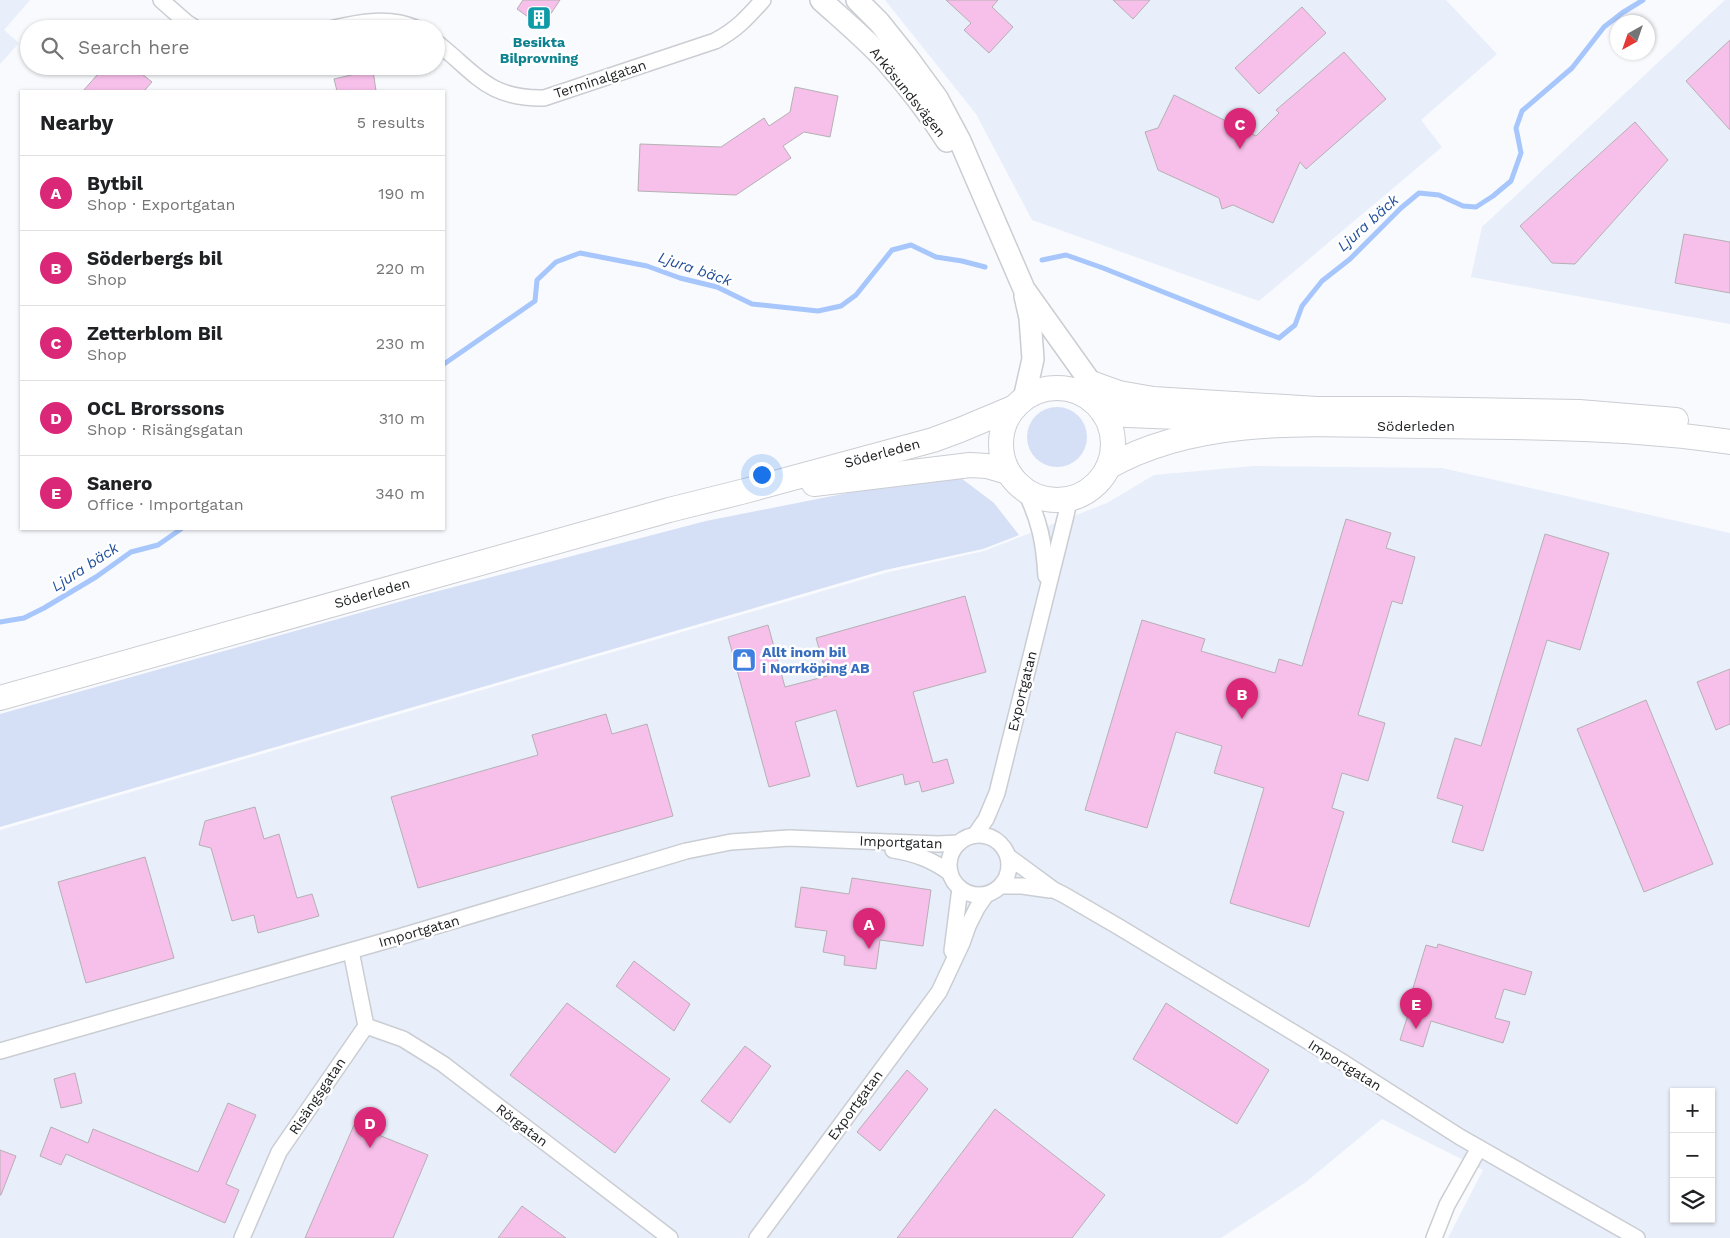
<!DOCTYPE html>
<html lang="en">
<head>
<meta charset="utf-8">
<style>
  :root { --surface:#fff; --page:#f2f2f2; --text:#202124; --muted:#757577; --line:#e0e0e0; --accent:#db2777 }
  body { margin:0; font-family:"Work Sans",sans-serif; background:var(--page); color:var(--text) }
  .controls { position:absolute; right:15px; bottom:15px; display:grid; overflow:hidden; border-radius:0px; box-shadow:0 1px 4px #0004 }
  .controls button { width:45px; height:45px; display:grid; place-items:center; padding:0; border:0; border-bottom:1px solid var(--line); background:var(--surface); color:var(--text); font:25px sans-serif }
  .compass { position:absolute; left:1610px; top:15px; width:45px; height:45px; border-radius:50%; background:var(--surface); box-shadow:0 1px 4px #0004; rotate:220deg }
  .you { position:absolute; left:761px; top:474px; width:18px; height:18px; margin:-12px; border:4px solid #fff; border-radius:50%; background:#1a73e8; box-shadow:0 0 0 8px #1a73e833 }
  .badge { display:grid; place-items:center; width:32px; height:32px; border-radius:50%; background:var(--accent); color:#fff; font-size:16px; font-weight:700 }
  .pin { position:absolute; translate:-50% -41px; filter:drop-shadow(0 1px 2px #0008) }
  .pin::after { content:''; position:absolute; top:26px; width:18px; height:15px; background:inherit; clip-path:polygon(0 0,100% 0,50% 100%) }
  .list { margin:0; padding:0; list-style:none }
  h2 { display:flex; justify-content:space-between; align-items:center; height:65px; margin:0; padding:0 20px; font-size:21px }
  h2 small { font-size:16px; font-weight:400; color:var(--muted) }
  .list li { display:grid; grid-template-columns:32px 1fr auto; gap:15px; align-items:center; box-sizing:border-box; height:75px; padding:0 20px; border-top:1px solid var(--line) }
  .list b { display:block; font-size:19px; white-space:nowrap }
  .list p { margin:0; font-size:16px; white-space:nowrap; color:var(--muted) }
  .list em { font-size:16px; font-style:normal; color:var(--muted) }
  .icon { flex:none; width:28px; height:28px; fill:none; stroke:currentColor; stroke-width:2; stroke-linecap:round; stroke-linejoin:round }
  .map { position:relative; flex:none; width:1730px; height:1238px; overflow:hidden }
  .search { position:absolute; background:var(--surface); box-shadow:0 1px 4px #0004; left:20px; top:20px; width:425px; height:55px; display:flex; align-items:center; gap:12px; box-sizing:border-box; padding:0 18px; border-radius:28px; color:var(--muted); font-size:19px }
  .panel { position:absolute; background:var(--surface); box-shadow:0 1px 4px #0004; left:20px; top:90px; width:425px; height:440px; border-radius:0px }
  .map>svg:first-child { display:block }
  .built { fill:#e8eefa; fill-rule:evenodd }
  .green { fill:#d5dff5 }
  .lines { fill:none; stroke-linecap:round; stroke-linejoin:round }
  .stream { stroke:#a6c6fc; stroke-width:5 }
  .building { fill:#f7c0ea; stroke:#b5b0b3 }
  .street-casing { stroke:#cacdd2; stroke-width:18 }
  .secondary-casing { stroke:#cacdd2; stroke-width:24 }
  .primary-casing { stroke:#cacdd2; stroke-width:26 }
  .street { stroke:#fff; stroke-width:15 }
  .secondary { stroke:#fff; stroke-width:21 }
  .primary { stroke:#fff; stroke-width:24 }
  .labels { text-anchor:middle; stroke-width:5; stroke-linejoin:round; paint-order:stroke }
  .culture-label { font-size:14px; font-weight:bold; fill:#0d838f; stroke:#fff }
  .street-label { font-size:14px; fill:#1c1d1f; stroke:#fff }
  .shop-label { font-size:14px; font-weight:bold; fill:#366cbe; stroke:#fff; text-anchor:start }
  .water-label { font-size:15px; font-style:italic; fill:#23509c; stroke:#fff }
</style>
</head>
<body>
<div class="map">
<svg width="1730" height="1238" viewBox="0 0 1730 1238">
  <rect width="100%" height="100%" fill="#f8fafe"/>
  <g class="built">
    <polygon points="0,0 30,0 4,30 19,43 0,64"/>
    <polygon points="885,0 1446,0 1497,54 1421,120 1442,147 1259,301 1032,220 976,114"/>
    <polygon points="1725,0 1730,0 1730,324 1471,277 1482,227"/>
    <path d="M1254 466 1442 468 1730 533V1238H1448L1483 1170 1382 1119 1306 1182 1221 1238H0V830L885 573 984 551 1107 503 1154 475ZM1674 1092H1711V1219H1674Z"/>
  </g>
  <g class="green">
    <circle cx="1057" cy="437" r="30"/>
    <polygon points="953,472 994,503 1019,535 983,549 885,570 0,827 0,714 427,594 706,521"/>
  </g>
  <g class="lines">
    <g class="stream">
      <polyline points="1042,260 1066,255 1103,268 1279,338 1295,325 1302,306 1322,281 1350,259 1401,208 1419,193 1439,195 1463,206 1476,207 1493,196 1511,181 1521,153 1516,128 1522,111 1572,68 1604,27 1622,13 1643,0"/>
      <polyline points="444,364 535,301 537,280 556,262 580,253 647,266 680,278 717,287 752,304 818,311 841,306 856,295 892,250 911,245 936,257 962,261 985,267"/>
      <polyline points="0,622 24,618 44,608 96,577 131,552 158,545 181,529"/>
    </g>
  </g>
  <g class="building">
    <polygon points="523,0 560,0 542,27 517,9"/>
    <polygon points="946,0 998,0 992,7 1013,27 989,53 964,30 971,23"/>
    <polygon points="1113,0 1150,0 1133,19"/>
    <polygon points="1302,7 1326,33 1259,94 1235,68"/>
    <polygon points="1730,40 1730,130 1686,81"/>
    <polygon points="1344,52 1386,99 1306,169 1300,162 1273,223 1233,205 1222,209 1219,198 1158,170 1145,132 1158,128 1174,95 1256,136 1279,113 1276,110"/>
    <polygon points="105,66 132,66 152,82 144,91 83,91"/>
    <polygon points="373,70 376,91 337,91 334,79"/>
    <polygon points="795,87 838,96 830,137 804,132 783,146 791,158 736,195 638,191 640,144 721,147 764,118 769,126 790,112"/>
    <polygon points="1635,122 1668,160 1575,264 1552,263 1520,226"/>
    <polygon points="1684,234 1730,242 1730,293 1675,283"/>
    <polygon points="1346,519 1391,533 1386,548 1415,557 1402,604 1392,601 1358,715 1385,723 1368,781 1342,773 1332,808 1344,812 1309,927 1230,903 1264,788 1214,773 1222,746 1176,732 1147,828 1085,810 1142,620 1205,639 1201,651 1275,673 1279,659 1302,666"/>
    <polygon points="1545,534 1609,553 1580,650 1547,640 1483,851 1452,842 1463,806 1437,798 1455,738 1481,746"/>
    <polygon points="965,596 986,672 913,692 933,763 947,759 954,783 922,792 919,781 905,785 903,774 857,787 836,710 795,722 810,776 769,787 728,637 768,625 785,687 827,676 816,638"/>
    <polygon points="1730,669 1730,724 1716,730 1697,682"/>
    <polygon points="1646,700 1713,864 1644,892 1577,729"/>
    <polygon points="606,714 612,734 647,724 673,816 418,888 391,797 538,755 532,735"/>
    <polygon points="255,807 264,839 279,834 297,898 312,894 319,916 258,933 254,915 232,921 211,848 199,845 205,821"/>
    <polygon points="145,857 174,958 86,983 58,882"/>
    <polygon points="852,878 931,890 923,946 880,940 876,969 844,965 845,956 823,952 827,931 795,927 801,887 849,894"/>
    <polygon points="1438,944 1532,972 1525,995 1504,989 1495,1018 1510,1022 1503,1043 1431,1021 1423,1047 1400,1040 1413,999 1410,998 1426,945 1437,948"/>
    <polygon points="634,961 690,1004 674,1031 616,986"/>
    <polygon points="567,1003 670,1079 615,1153 510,1075"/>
    <polygon points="1166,1003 1269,1070 1237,1124 1133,1059"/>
    <polygon points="745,1046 771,1066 730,1123 701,1101"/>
    <polygon points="907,1070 928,1089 880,1151 857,1132"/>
    <polygon points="75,1073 82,1103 61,1108 54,1079"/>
    <polygon points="228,1103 256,1115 226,1184 239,1190 225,1223 66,1154 61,1165 40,1156 51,1127 88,1143 93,1129 198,1172"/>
    <polygon points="995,1109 1105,1195 1072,1238 897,1238"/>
    <polygon points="354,1125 428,1155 393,1238 305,1238"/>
    <polygon points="0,1150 16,1156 1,1195 0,1195"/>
    <polygon points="522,1206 566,1238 498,1238"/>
  </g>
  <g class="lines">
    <defs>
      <g id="street">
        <polyline points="161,0 186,22 197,29"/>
        <path d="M330 29C359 22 390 16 418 29"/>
        <path d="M436 42C476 73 487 99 544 98L715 41C736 30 747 18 763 0"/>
        <path d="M1025 491C1040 521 1044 543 1046 576"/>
        <circle cx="979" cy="865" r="30"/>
        <polyline points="975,835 986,819 997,793 1066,515 1068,506 1074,497"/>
        <path d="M893 850C916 854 931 859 950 873"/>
        <polyline points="1009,857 1054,890 1064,895 1119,927 1344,1063 1460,1137 1637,1238"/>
        <polyline points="1001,886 1022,886 1050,890"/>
        <polyline points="952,951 960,888"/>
        <polyline points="366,1026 403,1039 443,1064 670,1238"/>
        <polyline points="0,1051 399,937 686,851 731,842 789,838 938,844 959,843"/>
        <polyline points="242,1238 279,1152 366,1026 351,951"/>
        <polyline points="757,1238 939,992 962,943 968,926 977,908 986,895"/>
        <polyline points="1434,1238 1447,1205 1479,1148"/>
      </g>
      <g id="secondary">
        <path d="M821 0C843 20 866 39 886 61 908 86 929 113 947 141"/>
        <polyline points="857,0 879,22 907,57 937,98 960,141 1024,289 1091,383 1096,393 1100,408"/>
        <polyline points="1024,399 1033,359 1030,318 1025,296"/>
      </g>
      <g id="primary">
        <polyline points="1091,383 1119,393 1153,399 1317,409"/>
        <circle cx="1057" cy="444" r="56"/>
        <polyline points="1313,409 1404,409 1579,412 1676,420"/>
        <polyline points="1104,414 1177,417 1252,412"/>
        <path d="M1108 467C1203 413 1325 425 1431 426 1530 427 1632 427 1730 442"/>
        <polyline points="814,484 970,465 987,466 1008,472"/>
        <polyline points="0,698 669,510 745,491 933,440 960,430 1015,407"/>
      </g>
    </defs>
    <use href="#street" class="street-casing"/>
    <use href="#secondary" class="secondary-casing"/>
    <use href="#primary" class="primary-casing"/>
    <use href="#street" class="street"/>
    <use href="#secondary" class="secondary"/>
    <use href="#primary" class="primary"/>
  </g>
  <defs>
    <symbol id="building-square" viewBox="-11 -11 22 22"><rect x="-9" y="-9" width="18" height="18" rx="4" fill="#0f9aa8" stroke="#fff"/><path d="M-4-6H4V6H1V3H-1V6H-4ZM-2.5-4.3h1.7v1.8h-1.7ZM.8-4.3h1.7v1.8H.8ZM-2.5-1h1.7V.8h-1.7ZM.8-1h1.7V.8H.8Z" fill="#fff"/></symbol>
    <symbol id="shop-square" viewBox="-11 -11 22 22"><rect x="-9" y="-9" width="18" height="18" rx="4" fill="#3f7fe0" stroke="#fff"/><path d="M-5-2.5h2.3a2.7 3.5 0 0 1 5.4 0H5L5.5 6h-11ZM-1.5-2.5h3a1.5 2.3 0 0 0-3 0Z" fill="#fff"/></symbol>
  </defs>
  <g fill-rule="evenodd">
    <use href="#building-square" x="525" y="4" width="28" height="28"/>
    <use href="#shop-square" x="730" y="646" width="28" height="28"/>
  </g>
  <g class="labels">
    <g class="culture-label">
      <text x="539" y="47">Besikta<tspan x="539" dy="16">Bilprovning</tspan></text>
    </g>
    <g class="street-label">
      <text transform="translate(600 79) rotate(-18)" y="5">Terminalgatan</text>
      <text transform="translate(908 92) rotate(51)" y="5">Arkösundsvägen</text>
      <text x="1416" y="431">Söderleden</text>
      <text transform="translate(882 453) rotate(-15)" y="5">Söderleden</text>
      <text transform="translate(372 593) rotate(-16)" y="5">Söderleden</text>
      <text transform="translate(1022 691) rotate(-76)" y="5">Exportgatan</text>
      <text transform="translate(901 842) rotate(2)" y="5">Importgatan</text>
      <text transform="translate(419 931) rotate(-16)" y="5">Importgatan</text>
      <text transform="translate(1345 1065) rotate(32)" y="5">Importgatan</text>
      <text transform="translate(317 1096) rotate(-56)" y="5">Risängsgatan</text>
      <text transform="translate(855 1105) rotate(-54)" y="5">Exportgatan</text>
      <text transform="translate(522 1125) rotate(37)" y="5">Rörgatan</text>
    </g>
    <g class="shop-label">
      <text x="762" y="657">Allt inom bil<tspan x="762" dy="16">i Norrköping AB</tspan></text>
    </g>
    <g class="water-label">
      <text transform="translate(1368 223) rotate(-42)" y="5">Ljura bäck</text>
      <text transform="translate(695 269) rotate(19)" y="5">Ljura bäck</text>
      <text transform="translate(85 567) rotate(-33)" y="5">Ljura bäck</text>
    </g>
  </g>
</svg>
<div class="controls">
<button>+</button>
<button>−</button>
<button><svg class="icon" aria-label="layers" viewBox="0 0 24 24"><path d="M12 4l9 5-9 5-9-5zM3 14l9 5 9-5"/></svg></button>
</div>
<svg class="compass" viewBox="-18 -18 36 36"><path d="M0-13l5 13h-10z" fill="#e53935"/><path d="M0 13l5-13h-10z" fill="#757577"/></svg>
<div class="you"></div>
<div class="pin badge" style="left:869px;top:949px">A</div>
<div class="pin badge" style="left:1242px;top:719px">B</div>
<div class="pin badge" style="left:1240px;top:149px">C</div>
<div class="pin badge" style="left:370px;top:1148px">D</div>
<div class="pin badge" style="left:1416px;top:1029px">E</div>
<div class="search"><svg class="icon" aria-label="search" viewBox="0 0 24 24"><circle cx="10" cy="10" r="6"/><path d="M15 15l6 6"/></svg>Search here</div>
<section class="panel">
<h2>Nearby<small>5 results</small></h2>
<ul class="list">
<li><span class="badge">A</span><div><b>Bytbil</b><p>Shop · Exportgatan</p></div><em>190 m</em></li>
<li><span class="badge">B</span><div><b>Söderbergs bil</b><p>Shop</p></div><em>220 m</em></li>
<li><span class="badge">C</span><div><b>Zetterblom Bil</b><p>Shop</p></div><em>230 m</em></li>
<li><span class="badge">D</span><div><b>OCL Brorssons</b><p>Shop · Risängsgatan</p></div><em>310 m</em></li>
<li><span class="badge">E</span><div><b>Sanero</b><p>Office · Importgatan</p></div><em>340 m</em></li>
</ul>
</section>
</div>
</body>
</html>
